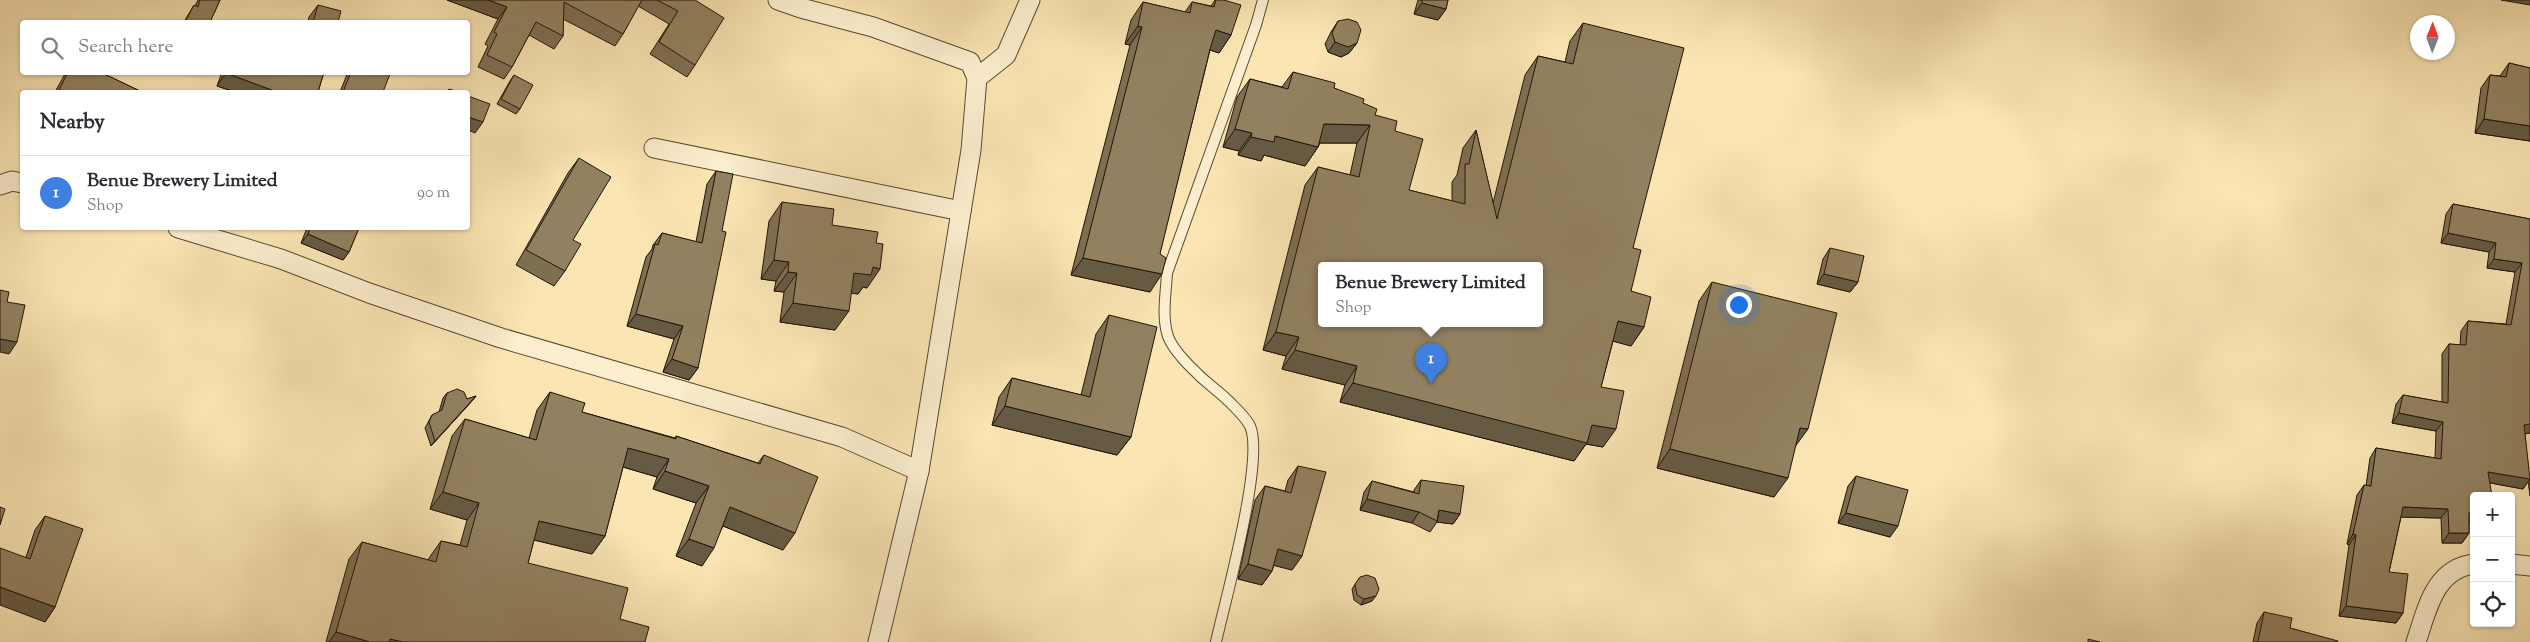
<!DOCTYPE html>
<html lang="en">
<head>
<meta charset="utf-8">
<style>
  :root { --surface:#fff; --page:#f7f7f7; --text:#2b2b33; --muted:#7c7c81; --line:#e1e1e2; --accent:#1a73e8 }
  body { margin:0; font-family:"Sorts Mill Goudy",serif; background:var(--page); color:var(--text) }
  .controls { position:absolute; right:15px; bottom:15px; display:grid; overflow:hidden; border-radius:5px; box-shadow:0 1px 4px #0004 }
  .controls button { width:45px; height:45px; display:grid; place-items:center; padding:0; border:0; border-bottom:1px solid var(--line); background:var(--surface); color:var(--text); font:25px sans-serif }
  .compass { position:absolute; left:2410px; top:15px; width:45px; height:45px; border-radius:50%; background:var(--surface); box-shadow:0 1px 4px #0004; rotate:1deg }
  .you { position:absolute; left:1738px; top:304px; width:18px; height:18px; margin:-12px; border:4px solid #fff; border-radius:50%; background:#1a73e8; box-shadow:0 0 0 8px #1a73e833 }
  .badge { display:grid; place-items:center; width:32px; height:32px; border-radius:50%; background:var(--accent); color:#fff; font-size:16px; font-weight:700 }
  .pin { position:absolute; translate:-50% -41px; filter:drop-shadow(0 1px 2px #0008) }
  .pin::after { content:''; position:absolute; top:26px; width:18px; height:15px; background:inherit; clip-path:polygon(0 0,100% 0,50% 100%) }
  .popup { position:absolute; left:1318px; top:262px; width:225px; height:65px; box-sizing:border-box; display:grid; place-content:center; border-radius:5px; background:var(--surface); filter:drop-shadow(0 1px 4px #0005); font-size:16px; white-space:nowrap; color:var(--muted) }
  .popup b { font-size:19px; color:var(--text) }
  .popup::after { content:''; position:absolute; left:50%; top:100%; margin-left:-10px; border:10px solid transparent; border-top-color:var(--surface) }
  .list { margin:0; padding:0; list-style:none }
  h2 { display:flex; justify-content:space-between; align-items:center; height:65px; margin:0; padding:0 20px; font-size:21px }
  h2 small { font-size:16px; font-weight:400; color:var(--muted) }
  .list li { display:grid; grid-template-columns:32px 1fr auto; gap:15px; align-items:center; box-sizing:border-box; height:75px; padding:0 20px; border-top:1px solid var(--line) }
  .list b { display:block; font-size:19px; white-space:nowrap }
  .list p { margin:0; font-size:16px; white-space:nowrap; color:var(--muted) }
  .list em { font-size:16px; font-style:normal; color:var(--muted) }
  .icon { flex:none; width:28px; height:28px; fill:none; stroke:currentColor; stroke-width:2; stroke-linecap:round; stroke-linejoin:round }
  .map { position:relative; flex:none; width:2530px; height:642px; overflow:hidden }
  .search { position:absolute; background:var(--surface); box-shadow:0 1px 4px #0004; left:20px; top:20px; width:450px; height:55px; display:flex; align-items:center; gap:12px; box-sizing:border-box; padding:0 18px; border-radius:5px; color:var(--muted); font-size:19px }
  .panel { position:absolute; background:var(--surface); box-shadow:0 1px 4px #0004; left:20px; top:90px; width:450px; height:140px; border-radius:5px }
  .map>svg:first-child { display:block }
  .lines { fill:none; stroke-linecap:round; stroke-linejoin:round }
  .lane-casing { stroke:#584932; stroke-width:12 }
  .street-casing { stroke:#584932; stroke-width:21 }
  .lane { stroke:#fceece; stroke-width:10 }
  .street { stroke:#fceece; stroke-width:19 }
  .wall { fill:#7e6f53; stroke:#221507 }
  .shaded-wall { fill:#665a43; stroke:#221507 }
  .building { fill:#928160; stroke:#221507; fill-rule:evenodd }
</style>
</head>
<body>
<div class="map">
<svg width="2530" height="642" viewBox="0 0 2530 642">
  <rect width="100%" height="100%" fill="#fae5b3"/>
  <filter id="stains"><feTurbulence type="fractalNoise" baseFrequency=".004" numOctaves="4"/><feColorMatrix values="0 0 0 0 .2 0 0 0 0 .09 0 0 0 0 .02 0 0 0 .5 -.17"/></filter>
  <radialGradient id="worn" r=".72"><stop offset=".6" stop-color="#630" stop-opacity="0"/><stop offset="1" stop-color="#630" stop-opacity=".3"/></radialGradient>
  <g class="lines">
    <defs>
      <path id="lane" d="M1216 642C1225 601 1265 459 1250 426 1245 416 1225 397 1216 390 1202 379 1171 351 1167 333 1162 314 1166 292 1167 273L1256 25 1263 0"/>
      <g id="street">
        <polyline points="778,0 801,8 873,27 970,62 977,78 971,150 919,471 878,642"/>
        <polyline points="977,78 1006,55 1030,0"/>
        <polyline points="654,148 961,211"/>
        <polyline points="0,185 12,181 22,183"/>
        <polyline points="178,228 281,259 369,293 501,338 842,437 919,471"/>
        <polyline points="2511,564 2530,566"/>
        <path d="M2416 642C2427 610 2434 569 2474 564"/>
      </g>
    </defs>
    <use href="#lane" class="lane-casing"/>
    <use href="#street" class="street-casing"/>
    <use href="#lane" class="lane"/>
    <use href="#street" class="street"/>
  </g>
  <g class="wall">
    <polygon points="198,0 220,0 210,22 184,22 188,15 194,5 195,6"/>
    <polygon points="447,0 695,0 695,65 687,77 650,54 669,24 638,6 623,34 615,46 563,19 563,36 554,49 529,35 512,67 504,79 478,67 488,46 485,44 498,19"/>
    <polygon points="1215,0 1224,0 1231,35 1219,53 1210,50 1150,292 1071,275 1130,45 1125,44 1131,20 1143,2 1185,12 1192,2 1211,6"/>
    <polygon points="1418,0 1448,0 1446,9 1438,20 1414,14"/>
    <polygon points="318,5 338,22 308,22 309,17"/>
    <polygon points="1338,21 1357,43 1349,53 1341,57 1328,52 1325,44 1331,32"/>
    <polygon points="1583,23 1633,248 1631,291 1644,327 1631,346 1613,341 1601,387 1603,447 1586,444 1574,461 1340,402 1345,385 1282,369 1286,356 1263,350 1305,185 1318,167 1350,175 1357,143 1320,143 1318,147 1305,166 1264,155 1261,161 1238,155 1239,151 1223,147 1237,97 1250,79 1282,87 1293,72 1334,88 1363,103 1375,115 1395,131 1409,190 1452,201 1452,182 1457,175 1463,148 1476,130 1493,203 1525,75 1538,56 1565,62 1570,41"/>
    <polygon points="2509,63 2530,68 2530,141 2475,133 2481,88 2490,75 2500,76"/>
    <polygon points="66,72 100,72 142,92 55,92"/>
    <polygon points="222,72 324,72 318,92 235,92 217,86"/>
    <polygon points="348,72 385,72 383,92 340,92"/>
    <polygon points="514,75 520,109 516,114 497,104 510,81"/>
    <polygon points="579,158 565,271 554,286 516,265 568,173"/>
    <polygon points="716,171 698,368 689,380 663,372 674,339 627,326 646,257 652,249 653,245 662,233 696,242 707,184"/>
    <polygon points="782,202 832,225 867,288 863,287 858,294 851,293 835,330 780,322 784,292 774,291 776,281 761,279 769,221"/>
    <polygon points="2453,204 2530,219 2530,433 2525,434 2529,477 2530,476 2530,496 2528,481 2523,489 2490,483 2474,496 2474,521 2469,522 2469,533 2462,543 2442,543 2441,518 2401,517 2389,572 2403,613 2396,623 2339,616 2349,545 2347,544 2357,495 2364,485 2366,486 2370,458 2376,448 2435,458 2436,431 2392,423 2396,404 2403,395 2442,402 2442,354 2449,344 2460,345 2461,331 2468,321 2506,324 2515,272 2487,268 2489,252 2441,243 2446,214"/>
    <polygon points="307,228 359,228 349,252 343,260 301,243"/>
    <polygon points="1830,248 1858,282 1850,292 1817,284 1823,259"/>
    <polygon points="1712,282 1795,447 1774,497 1657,468 1699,301"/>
    <polygon points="1109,315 1131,437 1117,455 992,425 999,397 1012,378 1081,395 1096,334"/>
    <polygon points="550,392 582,412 675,438 676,436 758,463 764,455 783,550 723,526 702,566 676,556 696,503 653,489 657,477 623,467 605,536 592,554 534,540 528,563 620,619 645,642 326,642 349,559 362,542 428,560 429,558 441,541 460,545 467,520 430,509 452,436 465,419 529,438 537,410"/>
    <polygon points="447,393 467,399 476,396 472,401 431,446 425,428 432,415 439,412 443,398"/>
    <polygon points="1298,466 1302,556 1292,570 1274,565 1272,571 1262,585 1238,579 1255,500 1265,486 1285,491 1288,480"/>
    <polygon points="1856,476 1890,537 1838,523 1848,486"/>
    <polygon points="1421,480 1460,514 1453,524 1437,522 1430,532 1412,523 1360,510 1364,492 1372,481 1414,492 1414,490"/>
    <polygon points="45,516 55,607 45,622 26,557 35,530"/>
    <polygon points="1360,577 1372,601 1361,605 1354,600 1352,589"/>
    <polygon points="2264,612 2290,628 2338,642 2253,642 2257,623"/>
  </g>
  <g class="shaded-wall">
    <polygon points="447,0 488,0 507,7 498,19"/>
    <polygon points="2501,0 2530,0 2530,5"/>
    <polygon points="1422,3 1446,9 1438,20 1414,14"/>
    <polygon points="1138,26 1142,27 1130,45 1125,44"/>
    <polygon points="1216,30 1231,35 1219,53 1204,48"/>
    <polygon points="1335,42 1357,43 1349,53 1341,57 1328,52"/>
    <polygon points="226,73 277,92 235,92 217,86"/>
    <polygon points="468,117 483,122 475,133 468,130"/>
    <polygon points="2484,119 2530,126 2530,141 2475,133"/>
    <polygon points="1324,124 1370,125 1357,143 1311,143"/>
    <polygon points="1235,129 1252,133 1239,151 1223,147"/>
    <polygon points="1275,136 1318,147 1305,166 1264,155 1261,161 1238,155 1251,137"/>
    <polygon points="2448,233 2496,243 2489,252 2441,243"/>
    <polygon points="308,234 349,252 343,260 301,243"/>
    <polygon points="1083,258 1162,274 1150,292 1071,275"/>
    <polygon points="2494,259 2522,263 2515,272 2487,268"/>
    <polygon points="774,260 789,262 776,281 761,279"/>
    <polygon points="873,267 880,269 867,288 863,287 858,294 841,292 854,273"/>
    <polygon points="788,272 797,273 784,292 774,291"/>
    <polygon points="1824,274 1858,282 1850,292 1817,284"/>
    <polygon points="793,303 849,311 835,330 780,322"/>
    <polygon points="636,314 683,326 674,339 627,326"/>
    <polygon points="1618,321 1644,327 1631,346 1605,339"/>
    <polygon points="1276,332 1299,337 1286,356 1263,350"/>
    <polygon points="0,339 17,342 9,354 0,352"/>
    <polygon points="1295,350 1357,366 1345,385 1282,369"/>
    <polygon points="672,359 698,368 689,380 663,372"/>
    <polygon points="1353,383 1616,429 1603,447 1586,444 1574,461 1340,402"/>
    <polygon points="476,396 472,401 431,446 435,441"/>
    <polygon points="1005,406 1131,437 1117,455 992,425"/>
    <polygon points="2399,413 2443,422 2436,431 2392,423"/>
    <polygon points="2530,424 2530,433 2518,435 2524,425"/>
    <polygon points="1800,428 1808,429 1794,448"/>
    <polygon points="628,448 669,459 657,477 616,465"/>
    <polygon points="1670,449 1788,478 1774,497 1657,468"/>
    <polygon points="665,471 709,486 696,503 653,489"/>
    <polygon points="2488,472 2530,479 2523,489 2481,481"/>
    <polygon points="443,492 479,503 467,520 430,509"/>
    <polygon points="1367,499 1419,512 1412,523 1360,510"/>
    <polygon points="730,507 795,533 783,550 718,524"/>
    <polygon points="2403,507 2448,509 2441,518 2396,517"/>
    <polygon points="1439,510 1460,514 1453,524 1437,522"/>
    <polygon points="2474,512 2474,521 2462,523 2469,513"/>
    <polygon points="1846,513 1898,526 1890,537 1838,523"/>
    <polygon points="539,521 605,536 592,554 526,538"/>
    <polygon points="2449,533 2469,533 2462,543 2442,543"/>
    <polygon points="2353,534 2356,535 2349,545 2347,544"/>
    <polygon points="689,539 714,548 702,566 676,556"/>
    <polygon points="1278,549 1302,556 1292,570 1268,564"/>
    <polygon points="1248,564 1272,571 1262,585 1238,579"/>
    <polygon points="0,587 55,607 45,622 0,605"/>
    <polygon points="1376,596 1372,601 1361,605 1364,599"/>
    <polygon points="2346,606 2403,613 2396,623 2339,616"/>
    <polygon points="336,632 370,642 329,642"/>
    <polygon points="390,639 403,642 388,642"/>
  </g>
  <g class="building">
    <polygon points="200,0 220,0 210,22 185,22 194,5 198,7"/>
    <polygon points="488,0 642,0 623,34 564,2 563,36 536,22 512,67 487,55 497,34 494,32 507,7"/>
    <polygon points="657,0 695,0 724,18 695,65 659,42 678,11"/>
    <polygon points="1216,0 1224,0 1241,5 1231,35 1216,30 1210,49 1160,254 1166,258 1162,274 1083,258 1142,27 1138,26 1143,2 1190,13 1192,2 1214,7"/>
    <polygon points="1422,0 1448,0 1446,9 1422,3"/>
    <polygon points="318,5 341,11 338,22 313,22"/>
    <polygon points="1348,19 1357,22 1361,30 1357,43 1348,47 1335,42 1332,33 1338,21"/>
    <path d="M1583 23 1684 48 1633 248 1641 250 1631 291 1651 297 1644 327 1618 321 1601 387 1624 391 1616 429 1592 425 1587 443 1353 383 1357 366 1295 350 1299 337 1276 332 1318 167 1359 177 1370 125 1324 124 1318 147 1275 136 1274 142 1251 137 1252 133 1235 129 1250 79 1288 89 1293 72 1335 83 1334 88 1364 99 1363 103 1377 109 1375 115 1397 121 1395 131 1423 139 1409 190 1465 204V164H1469L1476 130 1497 219 1538 56 1573 64ZM1322 265H1540V323H1322Z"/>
    <polygon points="2509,63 2530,68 2530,126 2484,119 2490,75 2506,77"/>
    <polygon points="68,72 100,72 142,92 58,92"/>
    <polygon points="226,72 324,72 318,92 277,92 226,73"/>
    <polygon points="351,72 385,72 390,74 383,92 343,92"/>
    <polygon points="514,75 533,85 520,109 501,99"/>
    <polygon points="449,89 459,92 448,92"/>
    <polygon points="468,96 490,104 483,122 468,117"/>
    <polygon points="579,158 611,177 573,240 581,244 565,271 526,250"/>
    <polygon points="716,171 733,174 722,231 726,232 698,368 672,359 683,326 636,314 655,244 658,245 662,233 702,243"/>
    <polygon points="782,202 834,209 832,225 878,232 876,243 883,244 880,269 873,267 871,275 854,273 849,311 793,303 797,273 788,272 789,262 774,260"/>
    <polygon points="2453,204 2530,219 2530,424 2524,425 2530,479 2488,472 2492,496 2474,496 2474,512 2469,513 2469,533 2449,533 2448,509 2403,507 2389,572 2408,574 2403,613 2346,606 2356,535 2353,534 2364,485 2371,486 2376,448 2441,459 2443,422 2399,413 2403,395 2448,403 2449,344 2466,345 2468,321 2511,325 2522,263 2494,259 2496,243 2448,233"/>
    <polygon points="310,228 359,228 349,252 308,234"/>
    <polygon points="1830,248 1864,256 1858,282 1824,274"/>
    <polygon points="1712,282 1837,313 1808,429 1800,428 1788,478 1670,449"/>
    <polygon points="0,290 9,292 7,302 25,305 17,342 0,339"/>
    <polygon points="1109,315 1157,327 1131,437 1005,406 1012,378 1090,397"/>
    <polygon points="457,389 464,392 467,399 476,396 435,441 429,422 432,415 442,410 447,393"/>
    <polygon points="550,392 585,403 582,412 676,439 676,436 760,464 764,455 818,477 795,533 730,507 714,548 689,539 709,486 665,471 669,459 628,448 605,536 539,521 528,563 628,588 620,619 649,627 645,642 403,642 390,639 389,642 370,642 336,632 362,542 436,562 441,541 467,547 479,503 443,492 465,419 536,440"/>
    <polygon points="1298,466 1326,472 1302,556 1278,549 1272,571 1248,564 1265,486 1291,493"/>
    <polygon points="1856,476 1908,490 1898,526 1846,513"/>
    <polygon points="1421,480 1464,486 1460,514 1439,510 1437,521 1419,512 1367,499 1372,481 1419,494"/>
    <polygon points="0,507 5,509 0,525"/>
    <polygon points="45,516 83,529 55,607 0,587 0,548 30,559"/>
    <polygon points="1367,575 1375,578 1379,589 1376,596 1364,599 1357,595 1355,584 1360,577"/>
    <polygon points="2264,612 2292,618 2290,628 2338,641 2338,642 2258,642"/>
    <polygon points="2088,639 2100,642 2088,642"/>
  </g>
  <rect width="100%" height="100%" filter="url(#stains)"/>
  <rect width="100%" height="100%" fill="url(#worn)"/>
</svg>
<div class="controls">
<button>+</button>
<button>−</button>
<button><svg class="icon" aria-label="locate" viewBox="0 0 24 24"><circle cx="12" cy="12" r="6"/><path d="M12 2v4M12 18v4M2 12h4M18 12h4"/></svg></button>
</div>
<svg class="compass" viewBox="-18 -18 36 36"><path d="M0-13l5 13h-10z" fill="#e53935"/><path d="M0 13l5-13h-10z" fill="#7c7c81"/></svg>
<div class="you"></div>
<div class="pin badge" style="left:1431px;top:384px;background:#3f7fe0">1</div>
<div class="popup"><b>Benue Brewery Limited</b>Shop</div>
<div class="search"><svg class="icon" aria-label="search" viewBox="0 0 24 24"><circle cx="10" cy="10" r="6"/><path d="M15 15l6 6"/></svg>Search here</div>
<section class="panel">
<h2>Nearby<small></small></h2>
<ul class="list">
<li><span class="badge" style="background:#3f7fe0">1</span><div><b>Benue Brewery Limited</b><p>Shop</p></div><em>90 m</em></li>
</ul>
</section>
</div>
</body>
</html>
